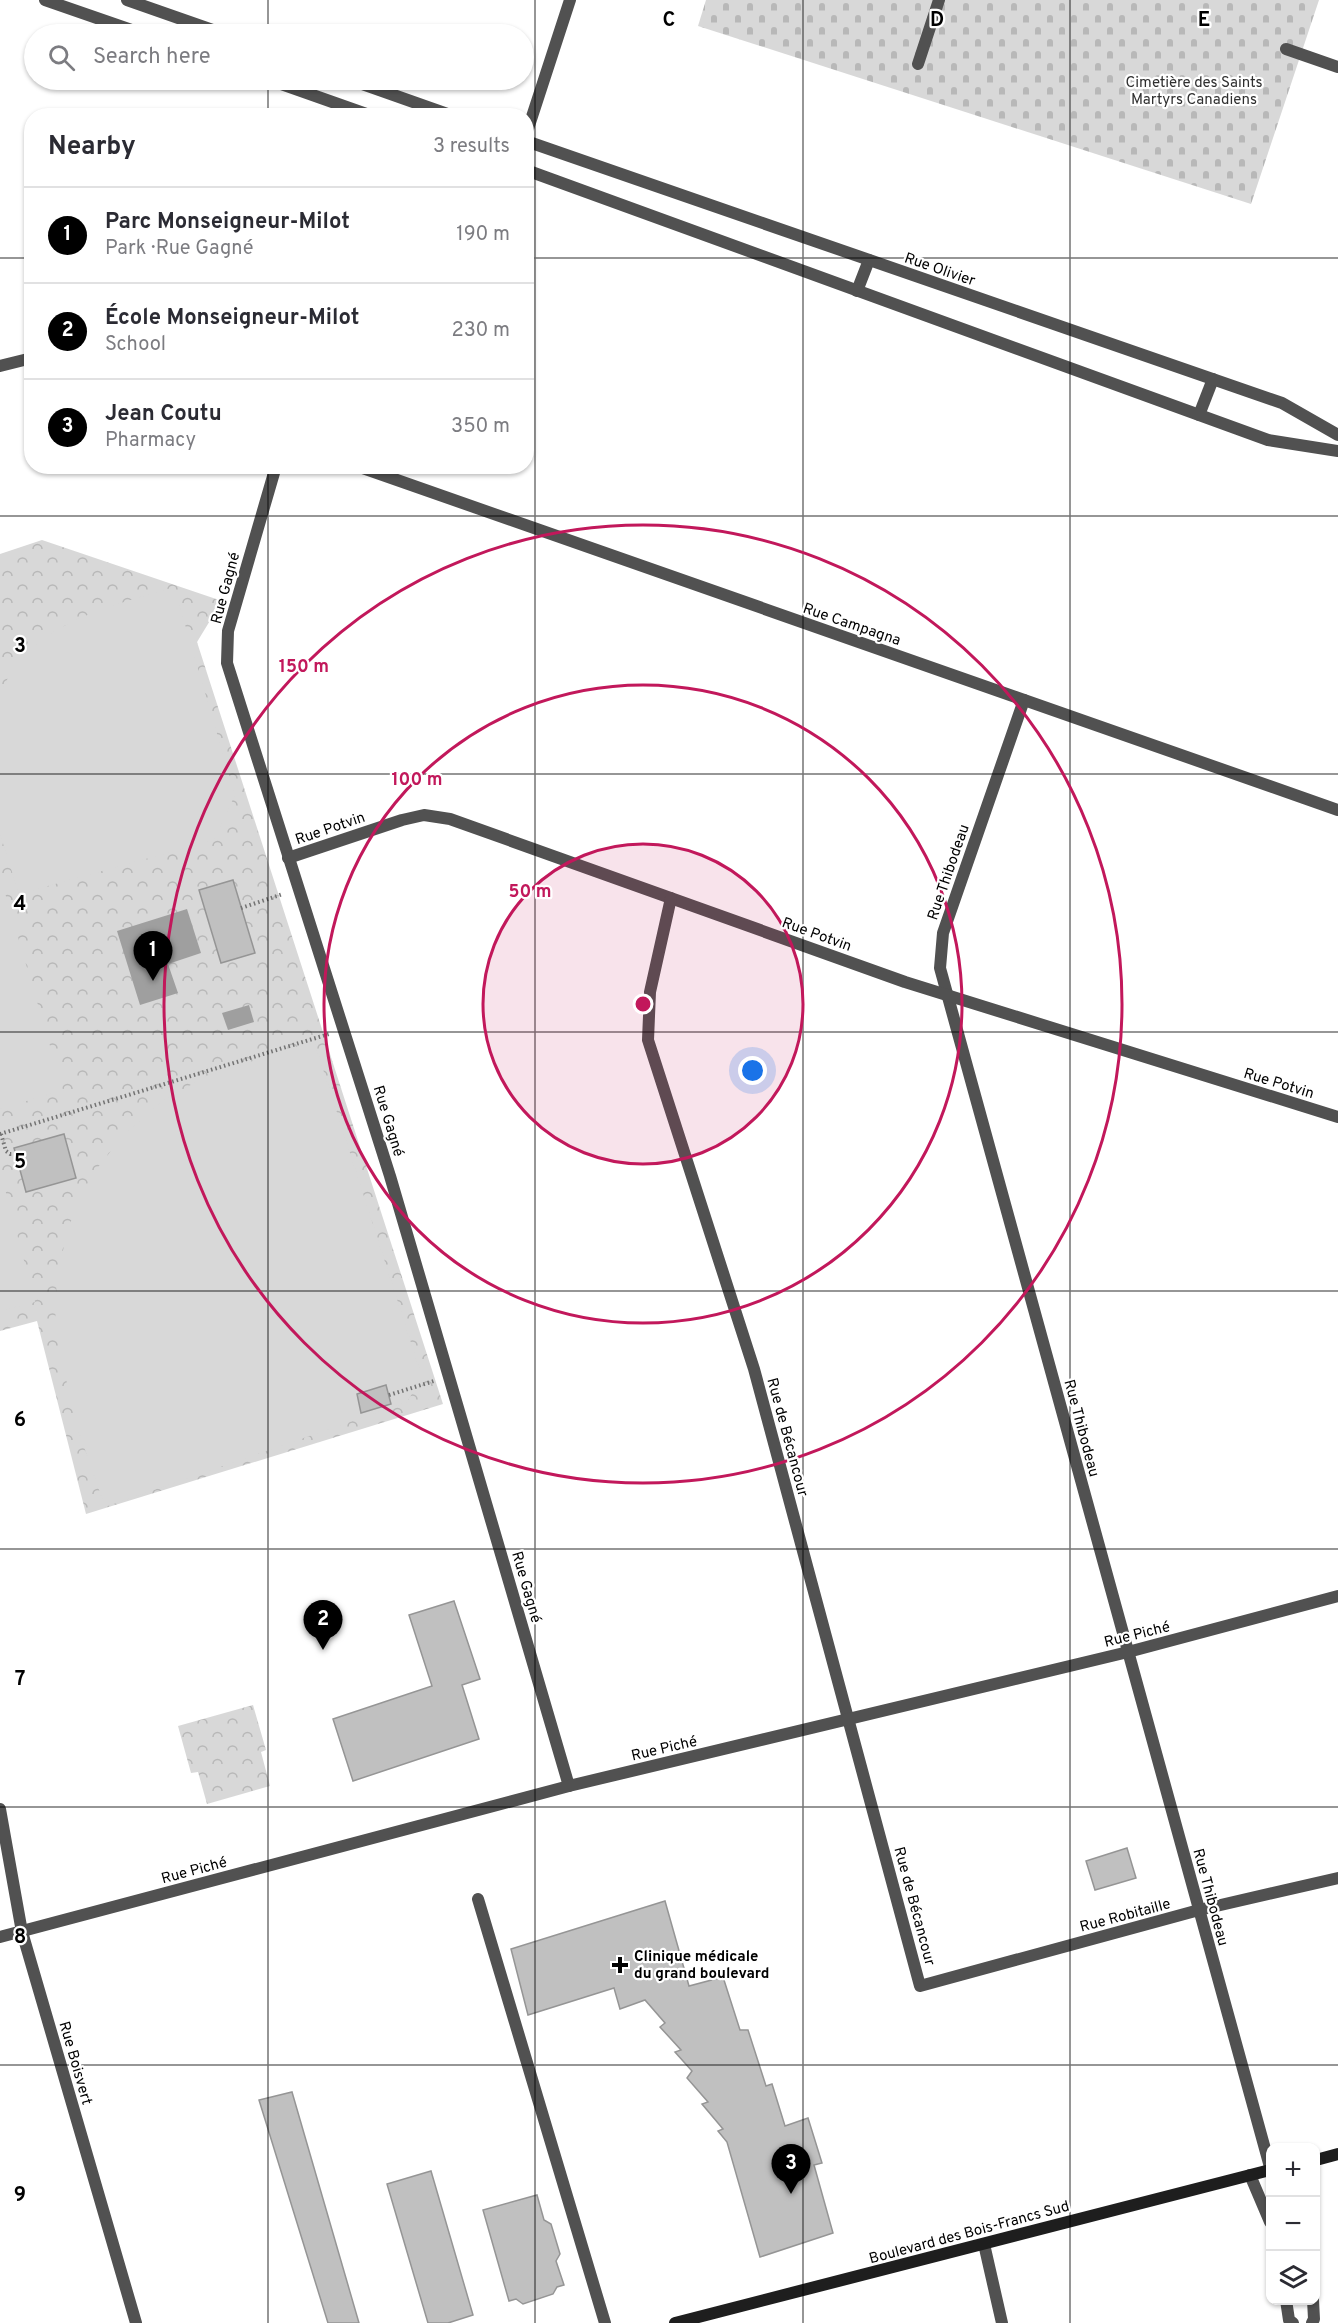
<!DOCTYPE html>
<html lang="en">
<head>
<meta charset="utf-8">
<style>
  :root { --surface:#fff; --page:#f7f7f7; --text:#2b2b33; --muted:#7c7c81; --line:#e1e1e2; --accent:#000 }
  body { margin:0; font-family:Overpass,sans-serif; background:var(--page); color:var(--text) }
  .controls { position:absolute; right:18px; bottom:18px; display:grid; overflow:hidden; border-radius:12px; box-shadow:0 2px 4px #0004 }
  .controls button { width:54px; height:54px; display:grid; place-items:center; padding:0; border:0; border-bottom:2px solid var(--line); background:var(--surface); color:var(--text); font:30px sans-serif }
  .you { position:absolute; left:753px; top:1071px; width:21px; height:21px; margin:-15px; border:4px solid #fff; border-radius:50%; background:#1a73e8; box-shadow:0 0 0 9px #1a73e833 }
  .badge { display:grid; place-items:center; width:39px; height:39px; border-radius:50%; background:var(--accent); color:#fff; font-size:20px; font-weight:700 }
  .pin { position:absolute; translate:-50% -50px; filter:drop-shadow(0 2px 3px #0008) }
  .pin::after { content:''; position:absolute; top:32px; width:21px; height:18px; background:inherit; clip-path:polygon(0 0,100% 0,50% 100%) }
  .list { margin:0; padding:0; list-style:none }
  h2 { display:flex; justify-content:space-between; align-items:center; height:78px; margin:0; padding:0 24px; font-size:26px }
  h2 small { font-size:20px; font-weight:400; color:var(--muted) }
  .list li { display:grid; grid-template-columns:39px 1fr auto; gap:18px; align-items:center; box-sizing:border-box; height:96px; padding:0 24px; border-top:2px solid var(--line) }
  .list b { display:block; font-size:22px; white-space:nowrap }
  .list p { margin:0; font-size:20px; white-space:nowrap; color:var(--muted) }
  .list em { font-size:20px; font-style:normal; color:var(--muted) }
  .icon { flex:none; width:33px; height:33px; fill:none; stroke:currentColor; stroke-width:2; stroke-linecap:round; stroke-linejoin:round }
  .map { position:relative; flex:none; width:1338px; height:2323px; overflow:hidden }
  .search { position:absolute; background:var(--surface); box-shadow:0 2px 4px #0004; left:24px; top:24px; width:510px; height:66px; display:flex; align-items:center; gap:15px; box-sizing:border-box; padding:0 21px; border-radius:33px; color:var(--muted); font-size:22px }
  .panel { position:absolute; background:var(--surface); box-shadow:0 2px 4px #0004; left:24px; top:108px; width:510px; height:366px; border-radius:24px }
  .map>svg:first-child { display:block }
  .forest { fill:url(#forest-crowns) }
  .cemetery { fill:url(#cemetery-stones) }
  .garden { fill:#d8d8d8 }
  .water { fill:#9f9f9f }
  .building { fill:#c0c0c0; stroke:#959595; stroke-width:1.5 }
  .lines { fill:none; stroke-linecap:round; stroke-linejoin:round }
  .path { stroke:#737373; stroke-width:4; stroke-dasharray:1.5 3; stroke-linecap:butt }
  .lane { stroke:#515151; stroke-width:12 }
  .street { stroke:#515151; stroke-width:12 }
  .secondary { stroke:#1e1e1e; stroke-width:12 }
  .grid { fill:none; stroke:#000; stroke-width:1.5; stroke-opacity:0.55 }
  .ring { fill:none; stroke:#c2185b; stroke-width:3 }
  .poi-dot { fill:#000; stroke:#fff; stroke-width:2 }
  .labels { text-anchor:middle; stroke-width:4.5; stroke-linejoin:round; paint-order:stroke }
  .park-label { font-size:15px; fill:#2f2f2f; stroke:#fff }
  .street-label { font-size:15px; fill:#000; stroke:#fff }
  .poi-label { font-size:15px; font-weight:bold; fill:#000; stroke:#fff; text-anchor:start }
  .grid-label { font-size:20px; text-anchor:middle; font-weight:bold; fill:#000; stroke:#fff; stroke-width:4.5; stroke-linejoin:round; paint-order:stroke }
  .centre { fill:#c2185b; stroke:#fff; stroke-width:3 }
  .ring-label { font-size:18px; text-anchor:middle; font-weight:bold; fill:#c2185b; stroke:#fff; stroke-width:4.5; stroke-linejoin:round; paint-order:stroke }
</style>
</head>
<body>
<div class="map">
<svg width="1338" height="2323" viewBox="0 0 1338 2323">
  <defs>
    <pattern id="forest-crowns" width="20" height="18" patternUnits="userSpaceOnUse" patternTransform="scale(1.5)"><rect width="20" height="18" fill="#d8d8d8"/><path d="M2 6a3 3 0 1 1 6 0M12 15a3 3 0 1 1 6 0" fill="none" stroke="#b8b8b8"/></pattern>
    <pattern id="cemetery-stones" width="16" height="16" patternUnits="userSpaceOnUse" patternTransform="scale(1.5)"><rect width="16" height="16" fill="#d8d8d8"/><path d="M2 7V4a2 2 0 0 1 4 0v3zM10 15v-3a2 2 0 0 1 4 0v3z" fill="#b8b8b8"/></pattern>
  </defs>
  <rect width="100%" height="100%" fill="#fff"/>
  <g class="forest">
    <polygon points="42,540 222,601 197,642 443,1404 86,1514 37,1321 0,1331 0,554"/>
    <polygon points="253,1705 266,1750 261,1752 270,1786 207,1804 198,1772 191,1773 178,1726"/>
  </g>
  <polygon class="cemetery" points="706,0 1319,0 1251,204 698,26"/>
  <g class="garden">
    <path d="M174 587 235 795 214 840 19 894 0 834V694C31 622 106 608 174 587Z"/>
    <polygon points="0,876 63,1090 0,1109"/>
    <polygon points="314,1041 422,1377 407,1402 105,1507 76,1424 55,1329 57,1272 71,1221 91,1176 126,1132 167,1098 207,1076"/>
    <polygon points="0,1170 35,1302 0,1311"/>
  </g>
  <g class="water">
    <polygon points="187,909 201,953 168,964 178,993 140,1005 117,931"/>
    <polygon points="249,1005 254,1022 228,1030 222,1013"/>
  </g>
  <g class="building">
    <polygon points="233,880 255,953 221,963 199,890"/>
    <polygon points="64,1134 76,1178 26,1192 14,1148"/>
    <polygon points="386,1385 391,1404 361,1413 357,1394"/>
    <polygon points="454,1601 480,1679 462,1685 479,1739 353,1781 333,1719 432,1686 409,1615"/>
    <polygon points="1127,1848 1136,1878 1095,1890 1086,1861"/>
    <polygon points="665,1901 689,1986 723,1977 740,2030 748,2030 766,2086 772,2084 785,2126 808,2118 822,2163 814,2165 833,2233 760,2257 727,2142 718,2131 723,2129 702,2104 708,2102 687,2078 692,2071 675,2052 681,2050 660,2027 665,2023 645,2000 620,2009 614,1988 528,2015 511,1949"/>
    <polygon points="292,2092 359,2323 328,2323 259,2100"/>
    <polygon points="431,2171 473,2315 448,2323 428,2323 387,2184"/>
    <polygon points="537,2195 544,2220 551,2224 560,2254 556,2261 564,2285 557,2287 553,2294 523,2304 516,2299 509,2301 483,2210"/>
  </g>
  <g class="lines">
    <g class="path">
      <polyline points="241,908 283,894"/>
      <polyline points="0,1134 329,1034"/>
      <polyline points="1,1134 6,1151 10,1154 16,1154"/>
      <polyline points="389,1395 434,1381"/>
    </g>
    <g class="lane">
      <polyline points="918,64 939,0"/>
      <polyline points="857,291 869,260"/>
      <polyline points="1199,415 1213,379"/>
      <polyline points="478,1899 605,2323"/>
      <polyline points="1250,2175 1270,2222"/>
      <polyline points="984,2244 1002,2323"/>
      <polyline points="1286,2300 1289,2320 1293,2323"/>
      <polyline points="1312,2323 1314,2319 1313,2300"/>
    </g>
    <g class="street">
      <polyline points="45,0 143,34"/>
      <polyline points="127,0 224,34"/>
      <polyline points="1286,49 1338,67"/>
      <polyline points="270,80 372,116"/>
      <polyline points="351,80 453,116"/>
      <polyline points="526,135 570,0"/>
      <polyline points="526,141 1282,403 1338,435"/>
      <polyline points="526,170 1268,440 1338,451"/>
      <polyline points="0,366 32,358"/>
      <polyline points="276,466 228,631 227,663 390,1176 569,1786"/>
      <polyline points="357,466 1338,810"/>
      <polyline points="1024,700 943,933 940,968 1270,2167"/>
      <polyline points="288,858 402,820 424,815 450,819 905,982 1338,1117"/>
      <polyline points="671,898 650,992 648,1040 754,1369 920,1986 1199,1910 1338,1878"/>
      <polyline points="0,1809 22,1932 136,2323"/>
      <polyline points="0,1937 569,1786 1128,1652 1338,1596"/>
    </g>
    <g class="secondary">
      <polyline points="1316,2160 1338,2154"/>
      <polyline points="675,2323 1270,2170"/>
    </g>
  </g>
  <path class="grid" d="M268 0V34M535 0V2323M803 0V2323M1070 0V2323M268 80V116M0 258H32M526 258H1338M268 466V2323M0 516H1338M0 774H1338M0 1032H1338M0 1291H1338M0 1549H1338M0 1807H1338M0 2065H1338"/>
  <circle cx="643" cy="1004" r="160" fill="#c2185b" fill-opacity=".12"/>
  <g class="ring">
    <circle cx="643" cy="1004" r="160"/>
    <circle cx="643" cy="1004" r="319"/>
    <circle cx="643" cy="1004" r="479"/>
  </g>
  <path class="poi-dot" d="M617 1956h6v6h6v6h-6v6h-6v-6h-6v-6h6z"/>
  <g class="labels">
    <g class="park-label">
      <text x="1194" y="87">Cimetière des Saints<tspan x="1194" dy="17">Martyrs Canadiens</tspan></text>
    </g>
    <g class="street-label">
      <text transform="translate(940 269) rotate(19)" y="5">Rue Olivier</text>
      <text transform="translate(225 588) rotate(-75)" y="5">Rue Gagné</text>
      <text transform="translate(852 624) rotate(19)" y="5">Rue Campagna</text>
      <text transform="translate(330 828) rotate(-19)" y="5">Rue Potvin</text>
      <text transform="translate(948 872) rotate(-71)" y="5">Rue Thibodeau</text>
      <text transform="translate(817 934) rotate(20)" y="5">Rue Potvin</text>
      <text transform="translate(1279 1083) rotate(17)" y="5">Rue Potvin</text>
      <text transform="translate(389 1121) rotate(73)" y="5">Rue Gagné</text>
      <text transform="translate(1082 1428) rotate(75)" y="5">Rue Thibodeau</text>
      <text transform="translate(788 1437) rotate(75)" y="5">Rue de Bécancour</text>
      <text transform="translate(527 1587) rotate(74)" y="5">Rue Gagné</text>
      <text transform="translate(1137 1634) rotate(-14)" y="5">Rue Piché</text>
      <text transform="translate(664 1748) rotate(-13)" y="5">Rue Piché</text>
      <text transform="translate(194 1870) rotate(-15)" y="5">Rue Piché</text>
      <text transform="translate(1211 1897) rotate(75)" y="5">Rue Thibodeau</text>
      <text transform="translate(915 1906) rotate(75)" y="5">Rue de Bécancour</text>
      <text transform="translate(1125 1915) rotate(-15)" y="5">Rue Robitaille</text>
      <text transform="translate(76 2063) rotate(74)" y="5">Rue Boisvert</text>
      <text transform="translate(969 2232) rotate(-15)" y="5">Boulevard des Bois-Francs Sud</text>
    </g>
    <g class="poi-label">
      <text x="634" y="1961">Clinique médicale<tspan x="634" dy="17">du grand boulevard</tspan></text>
    </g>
  </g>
  <g class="grid-label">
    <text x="669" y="26">C</text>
    <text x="937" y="26">D</text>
    <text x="1204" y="26">E</text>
    <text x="20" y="652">3</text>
    <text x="20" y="910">4</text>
    <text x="20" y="1168">5</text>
    <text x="20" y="1426">6</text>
    <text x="20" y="1685">7</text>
    <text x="20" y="1943">8</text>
    <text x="20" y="2201">9</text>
  </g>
  <circle cx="643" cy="1004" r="9" class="centre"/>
  <g class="ring-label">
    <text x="304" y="672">150 m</text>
    <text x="417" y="785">100 m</text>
    <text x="530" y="897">50 m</text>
  </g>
</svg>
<div class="controls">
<button>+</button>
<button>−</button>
<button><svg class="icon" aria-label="layers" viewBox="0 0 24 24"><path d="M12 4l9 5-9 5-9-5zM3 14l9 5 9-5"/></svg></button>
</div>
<div class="you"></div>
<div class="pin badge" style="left:153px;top:981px">1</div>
<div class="pin badge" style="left:323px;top:1650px">2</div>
<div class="pin badge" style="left:791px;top:2194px">3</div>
<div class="search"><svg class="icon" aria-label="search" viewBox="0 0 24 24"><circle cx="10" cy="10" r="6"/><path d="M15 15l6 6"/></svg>Search here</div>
<section class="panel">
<h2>Nearby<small>3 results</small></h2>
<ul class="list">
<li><span class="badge">1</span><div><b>Parc Monseigneur-Milot</b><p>Park · Rue Gagné</p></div><em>190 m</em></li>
<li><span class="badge">2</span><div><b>École Monseigneur-Milot</b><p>School</p></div><em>230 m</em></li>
<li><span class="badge">3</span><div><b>Jean Coutu</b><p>Pharmacy</p></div><em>350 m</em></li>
</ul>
</section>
</div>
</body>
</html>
